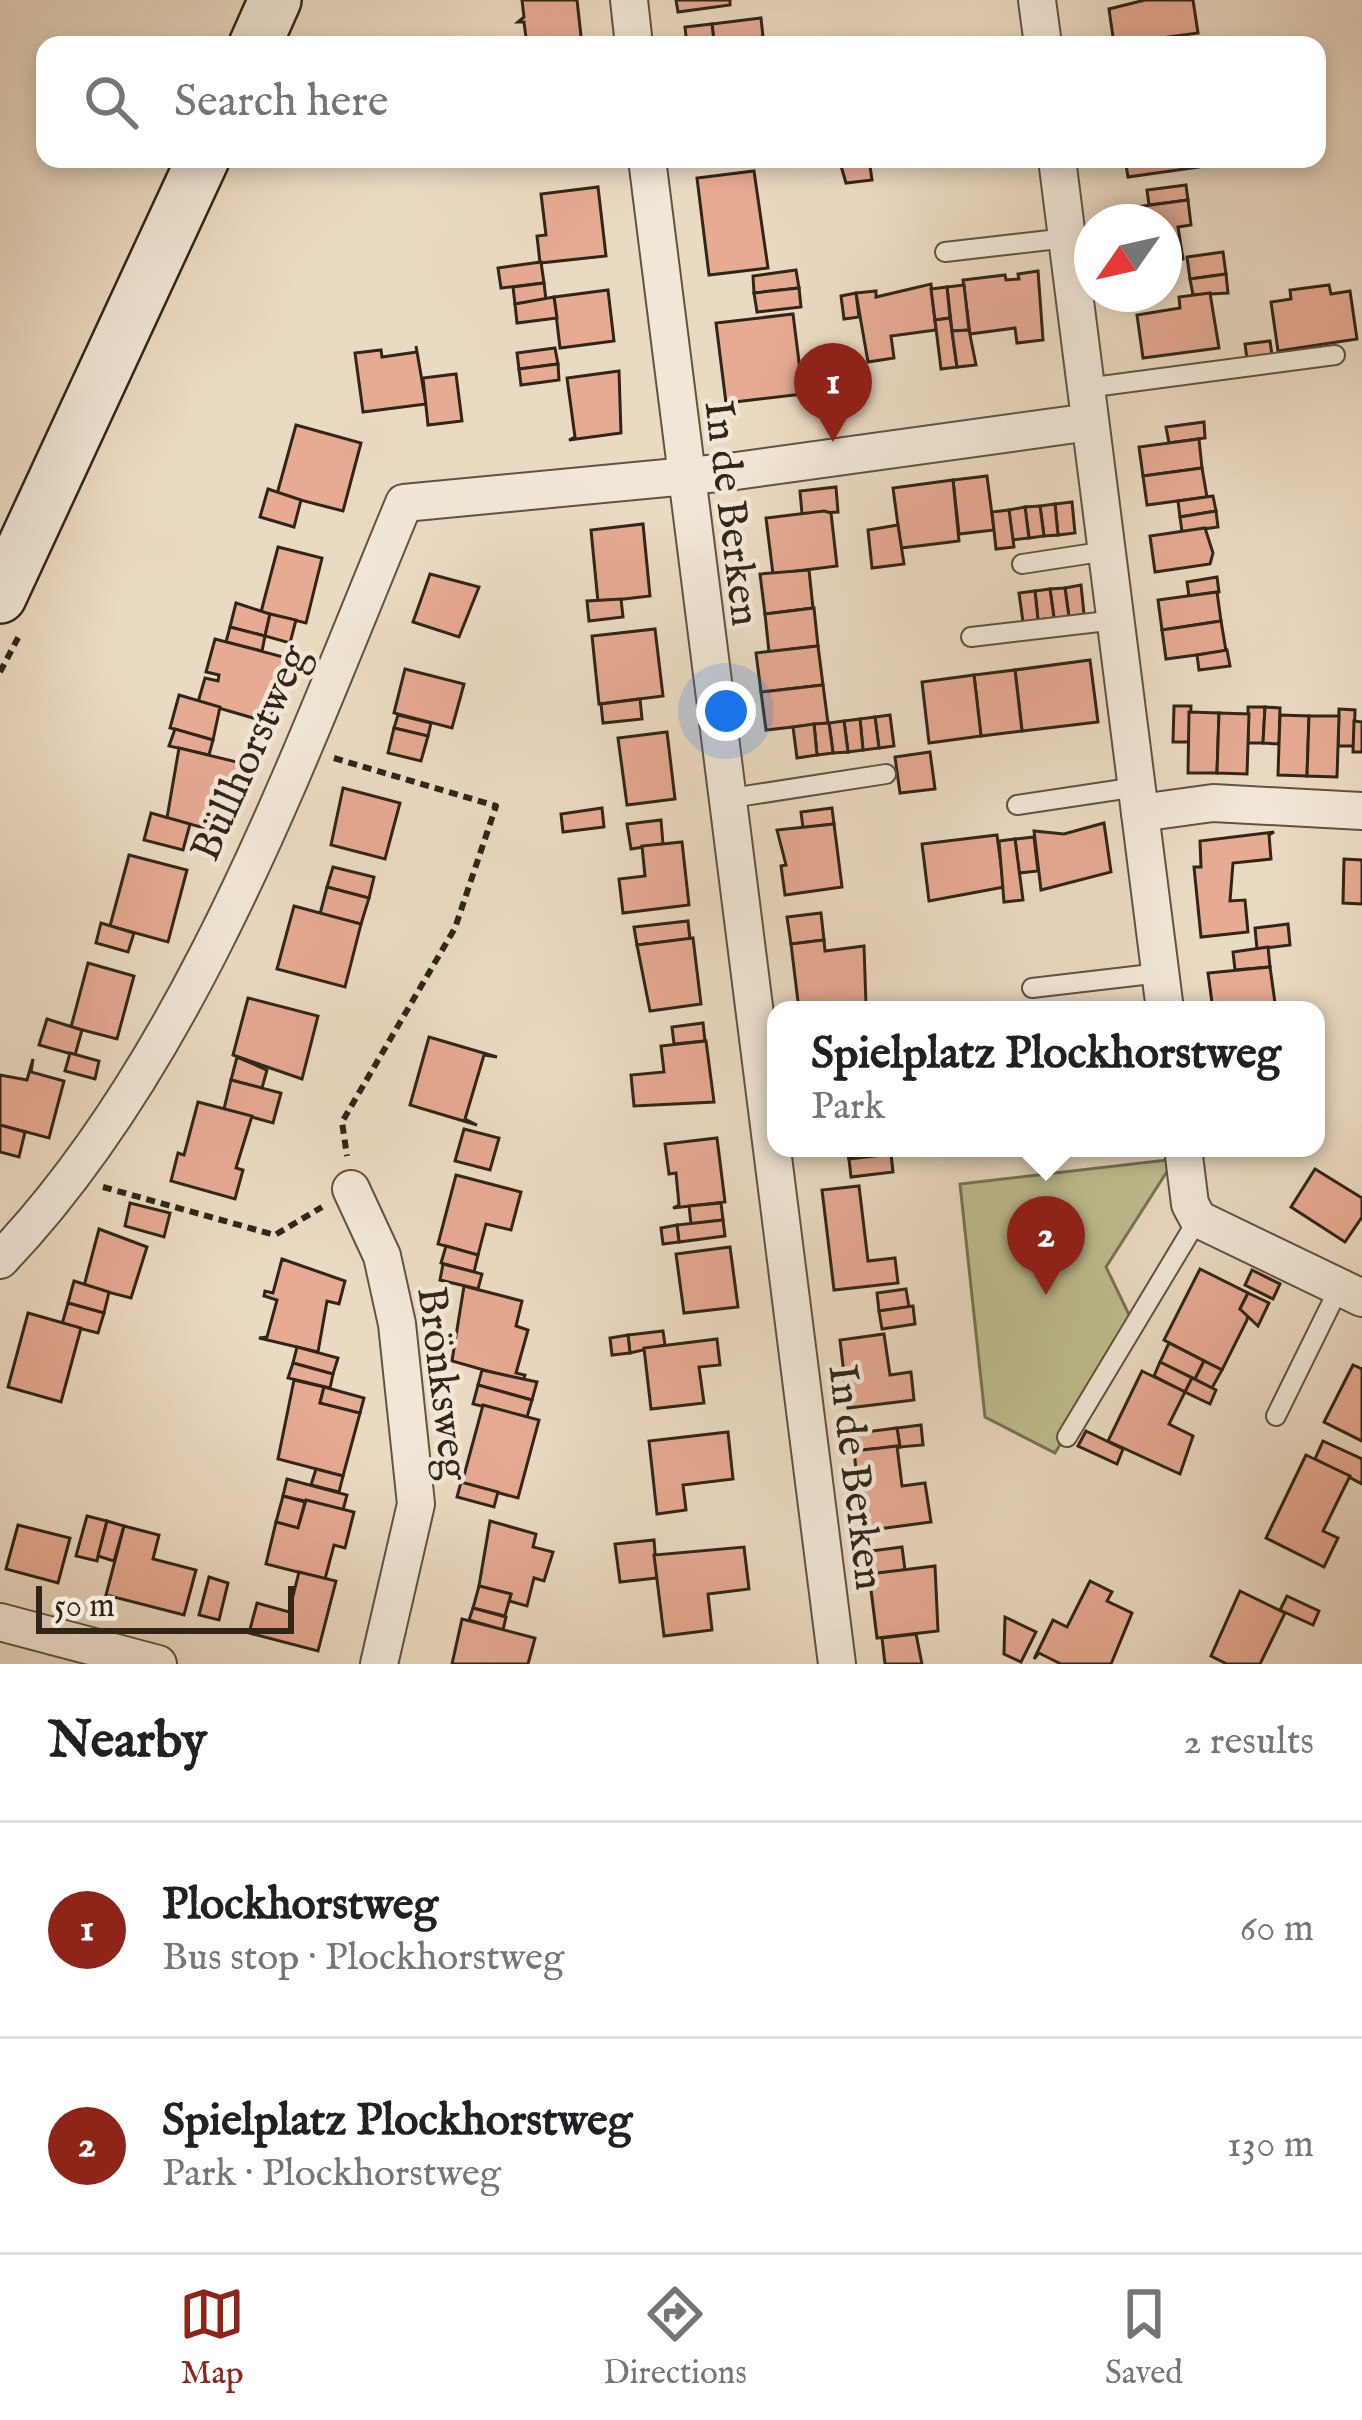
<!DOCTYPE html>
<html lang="en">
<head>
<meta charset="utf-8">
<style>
  :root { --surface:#fff; --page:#f2f2f2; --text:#202124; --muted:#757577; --line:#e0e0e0; --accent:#8f2418 }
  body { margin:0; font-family:"IM FELL English",serif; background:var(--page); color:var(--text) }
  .compass { position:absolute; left:1074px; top:204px; width:108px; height:108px; border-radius:50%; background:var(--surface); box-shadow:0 6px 18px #0003; rotate:236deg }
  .scale { position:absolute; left:36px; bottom:30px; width:258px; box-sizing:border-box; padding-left:12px; border:6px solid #302618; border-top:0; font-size:33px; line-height:42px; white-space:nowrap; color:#302618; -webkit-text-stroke:9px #f2e7d7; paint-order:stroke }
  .you { position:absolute; left:726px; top:711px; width:42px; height:42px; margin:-30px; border:9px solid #fff; border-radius:50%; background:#1a73e8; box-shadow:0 0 0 18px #1a73e833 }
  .badge { display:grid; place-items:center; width:78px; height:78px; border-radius:50%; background:var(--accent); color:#fff; font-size:39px; font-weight:700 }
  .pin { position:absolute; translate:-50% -99px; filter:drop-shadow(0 3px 6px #0008) }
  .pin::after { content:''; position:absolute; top:63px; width:42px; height:36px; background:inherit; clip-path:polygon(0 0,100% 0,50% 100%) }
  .popup { position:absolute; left:767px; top:1001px; width:558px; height:156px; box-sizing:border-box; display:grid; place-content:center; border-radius:24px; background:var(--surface); filter:drop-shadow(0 3px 9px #0005); font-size:39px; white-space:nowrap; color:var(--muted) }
  .popup b { font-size:45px; color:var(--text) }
  .popup::after { content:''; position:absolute; left:50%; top:100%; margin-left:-24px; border:24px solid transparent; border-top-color:var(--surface) }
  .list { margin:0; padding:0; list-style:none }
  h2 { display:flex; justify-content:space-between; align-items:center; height:156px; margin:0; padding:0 48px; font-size:51px }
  h2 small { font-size:39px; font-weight:400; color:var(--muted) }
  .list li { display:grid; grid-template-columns:78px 1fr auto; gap:36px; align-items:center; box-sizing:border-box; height:216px; padding:0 48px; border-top:3px solid var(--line) }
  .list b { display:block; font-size:45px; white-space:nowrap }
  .list p { margin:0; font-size:39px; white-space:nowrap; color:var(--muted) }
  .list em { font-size:39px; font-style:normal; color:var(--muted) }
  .icon { flex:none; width:66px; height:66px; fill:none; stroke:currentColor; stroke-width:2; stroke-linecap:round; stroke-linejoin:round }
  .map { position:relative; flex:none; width:1362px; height:1664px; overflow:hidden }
  .search { position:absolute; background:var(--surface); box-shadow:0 6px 18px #0003; left:36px; right:36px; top:36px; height:132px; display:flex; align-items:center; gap:30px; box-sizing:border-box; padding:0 42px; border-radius:24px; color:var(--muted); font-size:45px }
  .sheet { height:588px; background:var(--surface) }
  nav { display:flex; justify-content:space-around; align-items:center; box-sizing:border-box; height:168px; border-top:3px solid var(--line); background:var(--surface); font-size:33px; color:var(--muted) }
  nav a { display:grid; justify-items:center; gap:6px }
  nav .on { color:var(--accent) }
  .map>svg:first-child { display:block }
  .green { fill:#bebd8e; stroke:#777253; stroke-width:3 }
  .building { fill:#e7aa93; stroke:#302618; stroke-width:3 }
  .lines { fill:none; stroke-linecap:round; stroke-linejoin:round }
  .lane-casing { stroke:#5f5342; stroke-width:22 }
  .street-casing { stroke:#5f5342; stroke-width:40 }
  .secondary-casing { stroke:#302618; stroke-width:56 }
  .path { stroke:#302618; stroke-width:6; stroke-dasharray:9 6; stroke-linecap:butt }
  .lane { stroke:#f2e7d7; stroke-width:18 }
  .street { stroke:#f2e7d7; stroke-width:36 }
  .secondary { stroke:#f2e7d7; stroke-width:51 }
  .labels { text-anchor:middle; stroke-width:9; stroke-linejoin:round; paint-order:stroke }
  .street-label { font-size:42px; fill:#302618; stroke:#f2e7d7 }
</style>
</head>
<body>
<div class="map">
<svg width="1362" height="1664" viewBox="0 0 1362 1664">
  <rect width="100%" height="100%" fill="#ebdac2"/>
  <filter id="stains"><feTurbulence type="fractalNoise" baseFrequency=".00167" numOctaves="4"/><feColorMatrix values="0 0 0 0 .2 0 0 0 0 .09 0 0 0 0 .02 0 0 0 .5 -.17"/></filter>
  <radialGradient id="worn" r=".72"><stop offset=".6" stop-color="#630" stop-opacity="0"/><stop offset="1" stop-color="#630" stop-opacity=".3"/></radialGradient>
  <polygon class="green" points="1175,1159 1106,1267 1133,1323 1055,1453 985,1417 960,1184"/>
  <g class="building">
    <polygon points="522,0 577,0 582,45 527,45 524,22 518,22 524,17"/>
    <polygon points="676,0 730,0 730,5 678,12"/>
    <polygon points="1145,0 1193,0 1198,33 1168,37 1169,45 1114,44 1109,9"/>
    <polygon points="761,18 763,37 714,42 712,24"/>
    <polygon points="712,24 714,42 764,39 753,40 754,45 687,45 685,27"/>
    <polygon points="839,159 869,159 872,180 846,183"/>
    <polygon points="1125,159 1198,159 1199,167 1128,177"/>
    <polygon points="754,171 768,268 709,275 697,178"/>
    <polygon points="1186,185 1188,200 1149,205 1147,190"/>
    <polygon points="598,187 606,256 540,263 537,236 546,235 541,194"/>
    <polygon points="1188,200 1191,225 1178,227 1183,259 1164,262 1164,222 1123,222 1121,209"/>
    <polygon points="1223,252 1226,274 1190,279 1187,257"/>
    <polygon points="541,262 544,283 501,288 498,268"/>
    <polygon points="796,270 799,288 754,293 753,276"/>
    <polygon points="1038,271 1043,340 1017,343 1015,328 970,334 963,280 1005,275 1006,280 1019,279 1018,274"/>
    <polygon points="1226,274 1228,293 1193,295 1190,279"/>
    <polygon points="544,283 546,300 515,304 513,287"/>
    <polygon points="931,284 936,330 891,336 894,358 868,362 856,293 876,291 876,297"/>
    <polygon points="964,285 969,330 952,331 947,287"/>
    <polygon points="1329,285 1331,294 1350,291 1357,339 1278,351 1271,302 1291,299 1290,290"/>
    <polygon points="947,287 950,318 935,320 931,289"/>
    <polygon points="799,288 801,307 757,312 754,293"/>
    <polygon points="608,290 614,341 560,348 554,297"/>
    <polygon points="856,293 859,317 844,319 841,296"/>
    <polygon points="1210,293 1219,348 1143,358 1137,315 1180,308 1179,297"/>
    <polygon points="554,297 557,318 517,323 515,304"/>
    <polygon points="793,314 803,394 726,403 716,323"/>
    <polygon points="950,318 957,367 941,369 935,320"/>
    <polygon points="969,330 976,365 957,367 952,331"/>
    <polygon points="1270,341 1272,355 1247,359 1245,344"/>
    <polygon points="416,346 426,404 363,412 355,353 381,350 382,357 417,352"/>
    <polygon points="555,348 558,364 519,369 517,353"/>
    <polygon points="558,364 559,380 521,385 519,369"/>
    <polygon points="619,371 621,433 569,440 575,437 567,378"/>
    <polygon points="456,374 462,421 428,425 423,378"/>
    <polygon points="1204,422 1205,438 1169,443 1166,427"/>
    <polygon points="296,425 361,443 343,511 277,494"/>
    <polygon points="1199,439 1202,468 1143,476 1139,447"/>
    <polygon points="1202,468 1207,497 1147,505 1143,476"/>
    <polygon points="987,476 994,530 959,534 953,480"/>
    <polygon points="953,480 959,541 901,548 893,488"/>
    <polygon points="836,487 838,512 802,514 800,491"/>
    <polygon points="268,489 301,500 294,527 260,517"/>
    <polygon points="1213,496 1216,511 1180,517 1178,501"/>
    <polygon points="1072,502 1075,533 1058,535 1055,504"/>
    <polygon points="1055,504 1058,535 1044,536 1040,506"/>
    <polygon points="1040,506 1044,536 1029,538 1025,507"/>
    <polygon points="1025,507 1029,538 1012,540 1009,510"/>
    <polygon points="1009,510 1014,547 996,549 992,512"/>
    <polygon points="824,511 831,513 837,566 773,574 766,518"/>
    <polygon points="1216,511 1218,527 1182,532 1180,517"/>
    <polygon points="643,524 650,596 598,602 591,530"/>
    <polygon points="898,525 904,564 872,568 868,530"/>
    <polygon points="1205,528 1213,553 1210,564 1155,572 1150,536"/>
    <polygon points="278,547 322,558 306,623 261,612"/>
    <polygon points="809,570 813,608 765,614 760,574"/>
    <polygon points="430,574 479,587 459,637 413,622"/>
    <polygon points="1217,577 1219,592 1189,596 1187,582"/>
    <polygon points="1081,585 1084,614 1069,617 1065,588"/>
    <polygon points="1065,588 1069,617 1054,618 1050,589"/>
    <polygon points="1050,589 1054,618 1038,620 1035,591"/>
    <polygon points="1035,591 1038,620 1023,622 1019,593"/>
    <polygon points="1217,592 1221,621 1162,630 1158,600"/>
    <polygon points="621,599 623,617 589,621 587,601"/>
    <polygon points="236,603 270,614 265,636 230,627"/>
    <polygon points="814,608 818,646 769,652 765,614"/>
    <polygon points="270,614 296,620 290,643 265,636"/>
    <polygon points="1221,621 1226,651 1166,659 1162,630"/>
    <polygon points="230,627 265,636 262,651 226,642"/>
    <polygon points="655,629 663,696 599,704 592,636"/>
    <polygon points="215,639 287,658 270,723 198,702 205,678 218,681 219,675 206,672"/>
    <polygon points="818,646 823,685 761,692 756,653"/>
    <polygon points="1227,650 1230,666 1199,670 1197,655"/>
    <polygon points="1090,660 1098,722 1022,731 1015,670"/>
    <polygon points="405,669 464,684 452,728 394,713"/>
    <polygon points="1015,670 1022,731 981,736 974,675"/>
    <polygon points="974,675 981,736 929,743 922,682"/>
    <polygon points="823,685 828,723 766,730 761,692"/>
    <polygon points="179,695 220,707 213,740 170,728"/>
    <polygon points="640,699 642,719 603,723 601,704"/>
    <polygon points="1174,706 1191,706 1189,742 1173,742"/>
    <polygon points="1248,707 1265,707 1263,743 1248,743"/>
    <polygon points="1265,707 1280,708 1279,744 1263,743"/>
    <polygon points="1339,709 1355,710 1354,746 1338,746"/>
    <polygon points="1189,712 1219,713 1217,773 1188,773"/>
    <polygon points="1219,713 1249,714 1247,774 1217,773"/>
    <polygon points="398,715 431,723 428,736 394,728"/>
    <polygon points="890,715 894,746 879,748 875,717"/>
    <polygon points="1280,715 1309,716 1307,776 1278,775"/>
    <polygon points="1309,716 1339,716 1337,777 1307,776"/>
    <polygon points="875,717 879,748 863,750 860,719"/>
    <polygon points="860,719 863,750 848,752 844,721"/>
    <polygon points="844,721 848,752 833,753 829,723"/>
    <polygon points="1354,721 1362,722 1362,752 1353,752"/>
    <polygon points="829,723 833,753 817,755 814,724"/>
    <polygon points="814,724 817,755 797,758 793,727"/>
    <polygon points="394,728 428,736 421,761 388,753"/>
    <polygon points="175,729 213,740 209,755 169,746"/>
    <polygon points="667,732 675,799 627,805 618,738"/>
    <polygon points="179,748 241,763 223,833 167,818"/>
    <polygon points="930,752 935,789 900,793 895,757"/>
    <polygon points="343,788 400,803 385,859 331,845"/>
    <polygon points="602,808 604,827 563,832 561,814"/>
    <polygon points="832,808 834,824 803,828 801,812"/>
    <polygon points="151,813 190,824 183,850 144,840"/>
    <polygon points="661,820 663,844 631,849 627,824"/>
    <polygon points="1104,823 1111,872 1041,890 1034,831 1064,834"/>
    <polygon points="834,824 842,887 785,895 781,866 786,865 777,830"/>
    <polygon points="1274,832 1269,835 1271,859 1233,863 1230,901 1245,900 1248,932 1201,937 1194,867 1201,867 1200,841"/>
    <polygon points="997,835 1004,887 929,901 922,844"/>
    <polygon points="1034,837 1038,871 1019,873 1015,839"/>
    <polygon points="1015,839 1023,900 1004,902 999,841"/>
    <polygon points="682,842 689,905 623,913 619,879 645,876 642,846"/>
    <polygon points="129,855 187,870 168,942 110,926"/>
    <polygon points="1344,859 1362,860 1362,904 1343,903"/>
    <polygon points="333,867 374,877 369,898 327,887"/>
    <polygon points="327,887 369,898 361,924 320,914"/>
    <polygon points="294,906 361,924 345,987 277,969"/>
    <polygon points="821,913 824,940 791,944 787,917"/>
    <polygon points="688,921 690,939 637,945 634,927"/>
    <polygon points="101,923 134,933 128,952 96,943"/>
    <polygon points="1288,924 1290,945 1257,949 1255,928"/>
    <polygon points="693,938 701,1004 650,1011 637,945"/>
    <polygon points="824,940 825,951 864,946 866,1005 799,1010 791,944"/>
    <polygon points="1268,947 1270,967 1235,970 1233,952"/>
    <polygon points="88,963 134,976 117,1039 71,1027"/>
    <polygon points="1270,967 1276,1010 1213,1010 1208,973"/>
    <polygon points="248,998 318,1016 302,1079 233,1055"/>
    <polygon points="47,1019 82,1030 75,1055 39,1045"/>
    <polygon points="703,1023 705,1041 674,1044 672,1027"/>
    <polygon points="429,1037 497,1057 484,1055 465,1119 477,1125 410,1105"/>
    <polygon points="706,1041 714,1102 634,1106 631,1075 664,1072 661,1046"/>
    <polygon points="70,1053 99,1061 95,1079 65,1071"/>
    <polygon points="237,1057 267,1070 262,1088 231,1080"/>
    <polygon points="33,1059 31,1072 64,1081 49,1138 0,1125 0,1075 27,1080"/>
    <polygon points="231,1080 281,1093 273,1123 224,1109"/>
    <polygon points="198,1102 252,1116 236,1168 243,1170 235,1199 171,1181 178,1153 184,1155"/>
    <polygon points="0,1125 25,1132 19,1157 0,1152"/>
    <polygon points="464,1129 499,1138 490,1170 455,1161"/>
    <polygon points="717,1138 725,1202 673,1208 679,1205 676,1173 669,1174 665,1144"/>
    <polygon points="847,1148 890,1148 891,1154 849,1159"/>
    <polygon points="891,1154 893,1172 851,1177 849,1159"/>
    <polygon points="1315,1169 1362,1198 1362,1217 1345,1242 1291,1207"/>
    <polygon points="456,1175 521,1192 511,1230 486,1224 478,1255 438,1244"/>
    <polygon points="859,1186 868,1261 895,1258 898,1283 834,1290 822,1190"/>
    <polygon points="130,1203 170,1213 164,1237 125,1226"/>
    <polygon points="721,1203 723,1220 691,1224 689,1206"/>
    <polygon points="723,1220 725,1236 679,1242 677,1225"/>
    <polygon points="677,1225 679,1242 663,1244 661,1228"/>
    <polygon points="99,1229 147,1247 131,1298 84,1286"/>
    <polygon points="446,1246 478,1255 474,1272 441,1263"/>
    <polygon points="730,1247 738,1307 684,1313 676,1254"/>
    <polygon points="282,1259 345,1281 339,1304 327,1301 318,1352 259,1338 267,1337 277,1300 264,1296 265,1291 273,1293"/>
    <polygon points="443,1264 482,1274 478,1289 440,1280"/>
    <polygon points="1200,1269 1248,1293 1240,1309 1248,1313 1247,1320 1222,1370 1164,1340"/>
    <polygon points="1252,1270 1280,1284 1273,1299 1245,1285"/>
    <polygon points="74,1281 109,1292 104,1313 68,1303"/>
    <polygon points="464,1286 522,1301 516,1326 528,1330 516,1373 525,1375 523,1381 452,1361"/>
    <polygon points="906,1289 909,1307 879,1311 877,1293"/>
    <polygon points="1248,1293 1269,1303 1258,1326 1240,1309"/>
    <polygon points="68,1303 104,1313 98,1333 62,1324"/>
    <polygon points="913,1306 915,1324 882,1329 879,1311"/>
    <polygon points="28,1313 81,1328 61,1402 8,1387"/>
    <polygon points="663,1331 665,1345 630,1353 628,1335"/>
    <polygon points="884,1334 890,1375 911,1372 914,1400 848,1408 840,1340"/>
    <polygon points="628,1335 630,1353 612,1355 610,1338"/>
    <polygon points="717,1339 720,1365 699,1367 704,1403 651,1409 644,1348"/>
    <polygon points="1169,1343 1204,1361 1195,1379 1160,1362"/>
    <polygon points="297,1347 338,1358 333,1374 293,1363"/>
    <polygon points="1204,1361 1222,1370 1212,1388 1195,1379"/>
    <polygon points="1160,1362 1192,1378 1185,1392 1154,1376"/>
    <polygon points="293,1363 333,1374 330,1388 288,1378"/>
    <polygon points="1353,1365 1362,1369 1362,1441 1324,1422"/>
    <polygon points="482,1370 537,1382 532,1400 478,1385"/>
    <polygon points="1142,1371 1185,1392 1169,1424 1193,1436 1180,1474 1108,1441"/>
    <polygon points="1192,1378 1216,1390 1210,1404 1185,1392"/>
    <polygon points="294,1380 324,1387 320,1403 360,1413 343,1476 278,1459"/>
    <polygon points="478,1385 532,1400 527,1417 473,1404"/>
    <polygon points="324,1387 364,1398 360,1413 320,1403"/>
    <polygon points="483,1405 539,1420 518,1498 462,1483"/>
    <polygon points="921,1425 923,1445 900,1447 897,1428"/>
    <polygon points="897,1428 900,1447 859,1450 857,1433"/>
    <polygon points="1086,1431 1123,1449 1117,1464 1078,1446"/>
    <polygon points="728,1432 733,1479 683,1485 686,1510 657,1514 649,1441"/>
    <polygon points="1323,1441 1362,1459 1362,1484 1315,1459"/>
    <polygon points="897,1446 902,1486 925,1483 931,1522 863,1531 854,1451"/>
    <polygon points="1306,1455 1350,1476 1323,1531 1338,1538 1324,1567 1266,1538"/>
    <polygon points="316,1469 343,1476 339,1492 311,1485"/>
    <polygon points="287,1479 347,1495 343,1510 283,1496"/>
    <polygon points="461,1482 498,1492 494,1507 457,1497"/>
    <polygon points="283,1496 305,1502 298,1528 276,1522"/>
    <polygon points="306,1500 354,1512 345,1548 334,1545 325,1579 266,1564 276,1522 298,1528"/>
    <polygon points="87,1516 107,1521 97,1561 76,1556"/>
    <polygon points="107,1521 124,1526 114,1561 98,1556"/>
    <polygon points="490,1521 536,1534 533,1547 553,1552 544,1581 534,1578 527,1606 509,1601 511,1594 479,1586"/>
    <polygon points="18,1525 70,1538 58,1583 6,1569"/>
    <polygon points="124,1526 159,1535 153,1559 196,1570 184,1615 106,1595"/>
    <polygon points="654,1540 657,1578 620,1582 615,1544"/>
    <polygon points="744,1547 749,1589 708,1594 712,1630 664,1636 654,1555"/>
    <polygon points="902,1547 905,1570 873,1574 871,1551"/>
    <polygon points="935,1566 938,1631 877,1638 869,1574"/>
    <polygon points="299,1572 336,1581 318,1651 249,1633 257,1603 289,1612"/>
    <polygon points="209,1577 228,1583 219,1620 199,1615"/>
    <polygon points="1090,1581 1112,1592 1107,1601 1132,1613 1111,1664 1061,1664 1039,1653 1034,1659 1053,1620 1067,1627"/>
    <polygon points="479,1586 511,1594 505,1616 473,1608"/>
    <polygon points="1240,1591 1285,1613 1260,1664 1227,1664 1211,1656"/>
    <polygon points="1287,1596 1319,1611 1313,1625 1280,1610"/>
    <polygon points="473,1608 506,1617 503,1630 469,1620"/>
    <polygon points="1005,1617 1036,1632 1021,1662 1004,1654"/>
    <polygon points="462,1619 535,1638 528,1664 452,1664"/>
    <polygon points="916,1634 922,1664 885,1664 882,1638"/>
  </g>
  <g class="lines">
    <defs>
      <g id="lane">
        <polyline points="945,252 1067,238"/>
        <polyline points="1086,388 1335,355"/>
        <polyline points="1022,564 1107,551"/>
        <polyline points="971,637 1116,620"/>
        <polyline points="725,799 886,774"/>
        <polyline points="1017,805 1137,787"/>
        <polyline points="1032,988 1160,973"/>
        <polyline points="1276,1416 1339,1288"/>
        <polyline points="1067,1437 1198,1219"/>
      </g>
      <g id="street">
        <polyline points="629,0 634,45"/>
        <polyline points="1037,0 1043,45"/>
        <polyline points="647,159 837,1664"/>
        <polyline points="1057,159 1165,1010"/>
        <polyline points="1140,813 1213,803 1362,811"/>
        <polyline points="1183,1148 1190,1204 1198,1219 1362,1298"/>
        <polyline points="351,1189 382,1256 397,1324 416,1504 379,1664"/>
        <path d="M0 1260C191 1061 299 755 404 503L729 472 1090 422"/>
        <polyline points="0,1622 158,1664"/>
      </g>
      <g id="secondary">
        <polyline points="255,45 275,0"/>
        <polyline points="0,597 203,159"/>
      </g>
    </defs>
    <use href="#lane" class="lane-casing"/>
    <use href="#street" class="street-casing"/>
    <use href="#secondary" class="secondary-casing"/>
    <g class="path">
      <polyline points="0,672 19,636"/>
      <polyline points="334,758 496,806 455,928 342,1122 347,1156"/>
      <polyline points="103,1187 275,1235 322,1207"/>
    </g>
    <use href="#lane" class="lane"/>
    <use href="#street" class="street"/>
    <use href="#secondary" class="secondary"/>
  </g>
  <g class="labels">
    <g class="street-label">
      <text transform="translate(734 513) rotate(83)" y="15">In de Berken</text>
      <text transform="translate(248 752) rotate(-66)" y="15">Büllhorstweg</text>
      <text transform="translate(445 1383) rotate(83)" y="15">Brönksweg</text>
      <text transform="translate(858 1477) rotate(83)" y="15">In de Berken</text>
    </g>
  </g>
  <rect width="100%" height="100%" filter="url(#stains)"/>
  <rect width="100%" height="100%" fill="url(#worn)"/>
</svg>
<svg class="compass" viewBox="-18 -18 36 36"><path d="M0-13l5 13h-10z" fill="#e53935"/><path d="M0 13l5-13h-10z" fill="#757577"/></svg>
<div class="scale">50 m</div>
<div class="you"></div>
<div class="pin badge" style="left:833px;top:442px">1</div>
<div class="pin badge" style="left:1046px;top:1295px">2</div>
<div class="popup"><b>Spielplatz Plockhorstweg</b>Park</div>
<div class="search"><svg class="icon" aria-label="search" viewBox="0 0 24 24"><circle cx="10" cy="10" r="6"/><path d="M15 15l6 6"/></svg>Search here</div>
</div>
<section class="sheet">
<h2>Nearby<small>2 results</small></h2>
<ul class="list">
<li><span class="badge">1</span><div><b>Plockhorstweg</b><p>Bus stop · Plockhorstweg</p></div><em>60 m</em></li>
<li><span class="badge">2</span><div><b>Spielplatz Plockhorstweg</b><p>Park · Plockhorstweg</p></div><em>130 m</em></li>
</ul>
</section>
<nav>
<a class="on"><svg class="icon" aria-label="map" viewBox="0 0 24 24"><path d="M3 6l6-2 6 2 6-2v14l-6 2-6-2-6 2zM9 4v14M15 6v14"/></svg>Map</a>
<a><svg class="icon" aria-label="directions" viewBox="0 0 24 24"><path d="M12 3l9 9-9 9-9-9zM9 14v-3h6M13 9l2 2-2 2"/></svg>Directions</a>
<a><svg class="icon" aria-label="saved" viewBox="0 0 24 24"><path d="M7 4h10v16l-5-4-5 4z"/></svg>Saved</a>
</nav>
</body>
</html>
